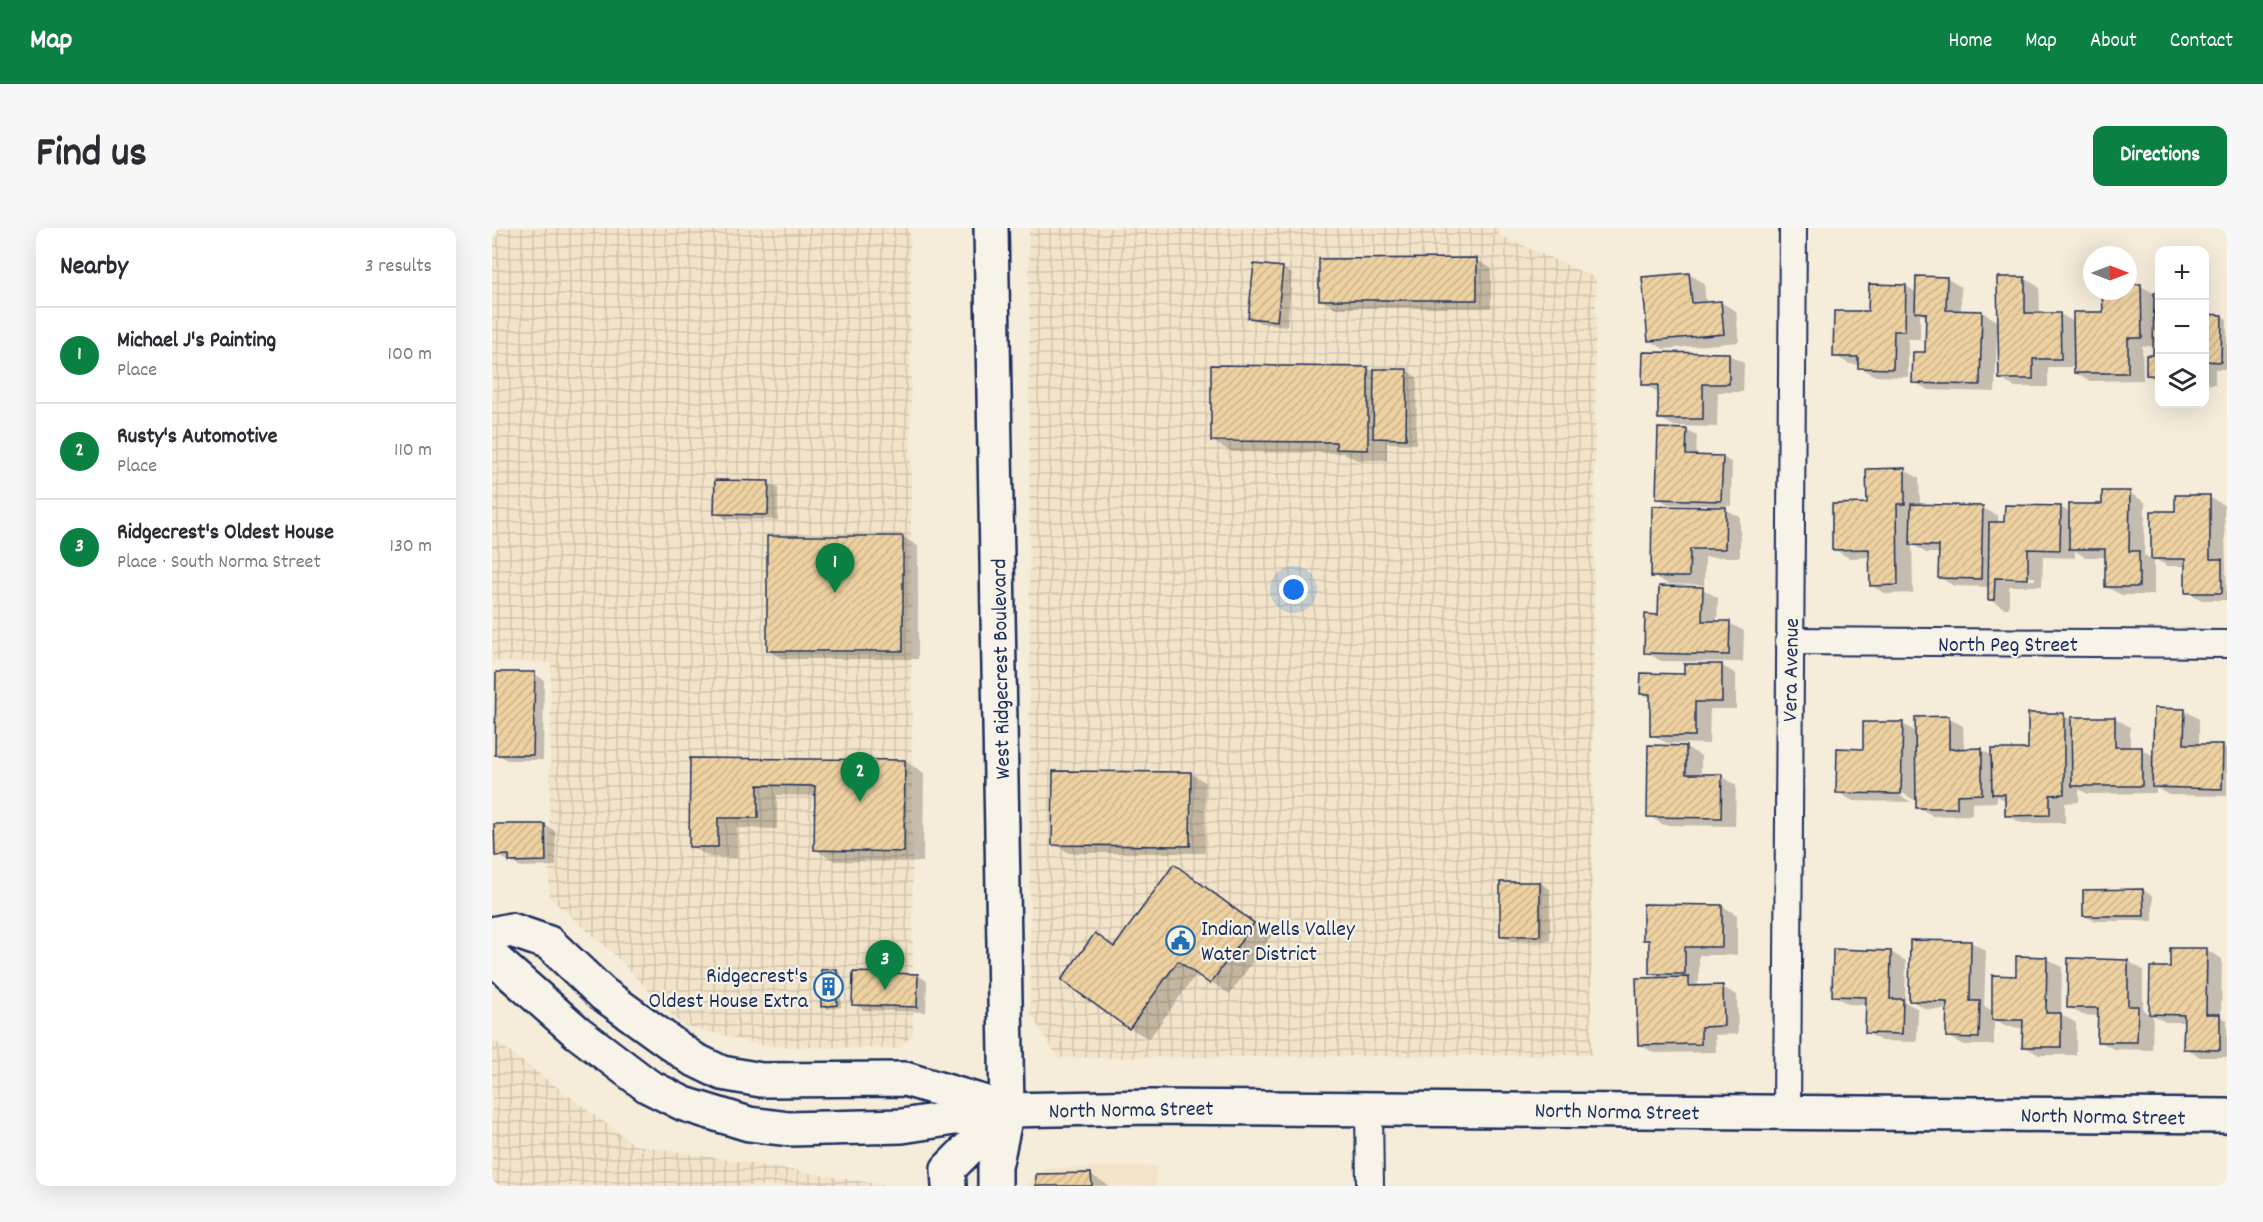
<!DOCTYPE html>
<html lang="en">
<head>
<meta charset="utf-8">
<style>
  :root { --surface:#fff; --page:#f7f7f7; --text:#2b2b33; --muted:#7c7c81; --line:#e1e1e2; --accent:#0b8043 }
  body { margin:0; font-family:Dekko,sans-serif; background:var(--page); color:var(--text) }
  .controls { position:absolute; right:18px; top:18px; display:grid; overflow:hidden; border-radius:12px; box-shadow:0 6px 24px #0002 }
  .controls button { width:54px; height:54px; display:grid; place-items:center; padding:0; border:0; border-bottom:2px solid var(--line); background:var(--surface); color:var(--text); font:30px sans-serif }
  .compass { position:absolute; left:1591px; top:18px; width:54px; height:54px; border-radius:50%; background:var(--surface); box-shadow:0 6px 24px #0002; rotate:90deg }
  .you { position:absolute; left:802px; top:362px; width:21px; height:21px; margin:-15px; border:4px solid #fff; border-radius:50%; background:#1a73e8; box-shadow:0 0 0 9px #1a73e833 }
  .badge { display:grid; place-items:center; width:39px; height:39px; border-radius:50%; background:var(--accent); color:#fff; font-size:20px; font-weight:700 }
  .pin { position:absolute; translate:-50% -50px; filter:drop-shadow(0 2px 3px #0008) }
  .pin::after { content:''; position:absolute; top:32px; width:21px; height:18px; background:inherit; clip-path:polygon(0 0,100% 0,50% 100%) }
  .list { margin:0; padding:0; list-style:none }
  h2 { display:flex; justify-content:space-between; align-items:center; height:78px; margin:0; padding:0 24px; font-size:26px }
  h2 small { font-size:20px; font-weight:400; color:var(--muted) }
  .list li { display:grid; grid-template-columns:39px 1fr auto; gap:18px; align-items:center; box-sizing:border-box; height:96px; padding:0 24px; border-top:2px solid var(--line) }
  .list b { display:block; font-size:22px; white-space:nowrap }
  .list p { margin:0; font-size:20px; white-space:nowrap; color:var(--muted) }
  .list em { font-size:20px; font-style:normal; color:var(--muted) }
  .icon { flex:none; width:33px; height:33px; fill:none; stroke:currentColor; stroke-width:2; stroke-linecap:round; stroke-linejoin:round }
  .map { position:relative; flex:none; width:1735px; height:958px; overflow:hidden; border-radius:12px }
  header { display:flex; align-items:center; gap:36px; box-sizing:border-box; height:84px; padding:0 30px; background:var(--accent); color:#fff }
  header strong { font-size:28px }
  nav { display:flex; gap:33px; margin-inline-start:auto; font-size:21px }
  .intro { display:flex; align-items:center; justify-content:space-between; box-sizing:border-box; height:144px; padding:0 36px }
  h1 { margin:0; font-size:42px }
  .button { padding:15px 27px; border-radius:12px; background:var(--accent); color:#fff; font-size:21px; font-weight:700 }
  main { display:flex; gap:36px; padding:0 36px }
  aside { flex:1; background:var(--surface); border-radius:12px; box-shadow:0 6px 24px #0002 }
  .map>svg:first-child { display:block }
  .built { fill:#f3e4c9 }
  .industrial { fill:url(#industrial-grid) }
  .shadow { fill:#0003; fill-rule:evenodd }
  .building { fill:url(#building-hatch); stroke:#1b2f5e; stroke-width:1.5 }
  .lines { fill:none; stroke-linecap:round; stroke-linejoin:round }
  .street-casing { stroke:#1b2f5e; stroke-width:30 }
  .secondary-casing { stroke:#1b2f5e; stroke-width:38 }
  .street { stroke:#f7f3e8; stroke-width:26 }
  .secondary { stroke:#f7f3e8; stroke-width:33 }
  .labels { text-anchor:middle; stroke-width:4.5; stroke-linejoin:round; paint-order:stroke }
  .street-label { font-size:22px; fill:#1b2f5e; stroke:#f7f3e8 }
  .poi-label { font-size:22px; fill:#1b2f5e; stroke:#f7f3e8; text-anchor:start }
</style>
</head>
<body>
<header>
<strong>Map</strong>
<nav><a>Home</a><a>Map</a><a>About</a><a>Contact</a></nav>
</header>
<div class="intro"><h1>Find us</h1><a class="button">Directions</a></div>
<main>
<aside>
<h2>Nearby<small>3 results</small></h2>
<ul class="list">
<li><span class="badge">1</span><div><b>Michael J's Painting</b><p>Place</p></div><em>100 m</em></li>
<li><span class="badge">2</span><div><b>Rusty's Automotive</b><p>Place</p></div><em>110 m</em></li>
<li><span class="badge">3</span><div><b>Ridgecrest's Oldest House</b><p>Place · South Norma Street</p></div><em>130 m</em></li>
</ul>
</aside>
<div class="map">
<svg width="1735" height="958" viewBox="0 0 1735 958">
  <defs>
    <pattern id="industrial-grid" width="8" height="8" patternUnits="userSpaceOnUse" patternTransform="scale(1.5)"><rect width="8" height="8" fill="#f3e4c9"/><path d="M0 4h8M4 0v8" fill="none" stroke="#d0c4af"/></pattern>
    <pattern id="building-hatch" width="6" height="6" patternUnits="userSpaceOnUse" patternTransform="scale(1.5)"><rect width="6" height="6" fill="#eed1a1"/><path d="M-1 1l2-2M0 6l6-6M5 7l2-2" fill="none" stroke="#ccb48d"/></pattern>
  </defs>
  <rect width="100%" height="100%" fill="#f5ecda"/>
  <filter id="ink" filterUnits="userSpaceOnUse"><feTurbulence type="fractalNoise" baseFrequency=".0167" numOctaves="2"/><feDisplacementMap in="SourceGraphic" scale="12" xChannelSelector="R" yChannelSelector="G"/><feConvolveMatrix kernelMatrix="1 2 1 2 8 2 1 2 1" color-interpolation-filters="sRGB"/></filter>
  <g filter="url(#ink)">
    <polygon class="built" points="664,938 664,958 532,958 555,940"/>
    <g class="industrial">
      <polygon points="6,0 418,0 421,806 406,821 274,818 190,797 120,724 57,669 59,435 0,433 0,8 6,8"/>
      <polygon points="537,0 1007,0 1007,7 1104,50 1099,827 566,830 538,785"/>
      <polygon points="0,811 143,917 398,958 0,958"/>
    </g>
    <g class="shadow">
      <polygon points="984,32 999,40 999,80 843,80 828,71"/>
      <polygon points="790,40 800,46 795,98 768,95 758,89"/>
      <polygon points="1197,46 1212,55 1214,76 1228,74 1244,83 1247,114 1172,121 1157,112"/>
      <polygon points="1454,50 1469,59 1469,84 1490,84 1507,94 1532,50 1547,59 1548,86 1568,86 1582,94 1612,85 1612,63 1636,63 1636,58 1649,58 1663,66 1668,66 1668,153 1656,147 1662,129 1663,118 1650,118 1651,152 1598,153 1583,145 1583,139 1556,139 1556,159 1523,159 1508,151 1507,105 1505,105 1503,164 1437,162 1422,154 1434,126 1435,89 1428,86 1428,111 1416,111 1416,149 1383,148 1368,139 1368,137 1358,136 1343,128 1378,85 1414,58 1425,65"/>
      <polygon points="1712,88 1729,88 1735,91 1735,141 1723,141 1723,156 1712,156"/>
      <polygon points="1237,127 1252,135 1251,164 1226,164 1225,199 1182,198 1167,190 1167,165 1152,156"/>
      <polygon points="721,139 876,140 883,144 915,143 925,149 924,216 895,215 895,232 865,232 852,225 740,224 720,213"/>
      <polygon points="1195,203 1205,208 1204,228 1230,229 1240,235 1239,278 1176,276 1166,270"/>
      <path d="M1412 242 1427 250 1428 278 1491 280 1506 288V296L1568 279 1579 285 1611 278 1638 265 1653 274 1652 327 1661 332V285H1685L1717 269 1732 277 1735 372H1710L1695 364V338H1676L1662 331V367H1630L1614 359 1615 329H1593L1583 323V330L1551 329 1550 358H1517V380H1512L1497 371 1498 359 1462 358 1447 349 1448 325H1434L1420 316 1421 365 1394 366 1379 357V329L1357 330 1342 321 1376 277ZM1511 349H1543V352H1511Z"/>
      <polygon points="276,255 286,260 286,292 234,291 224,285"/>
      <polygon points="1233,281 1248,289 1248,329 1213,329 1212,357 1176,356 1161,348"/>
      <polygon points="411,309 426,318 426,431 291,431 276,422"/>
      <polygon points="1211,361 1226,370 1225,394 1237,395 1252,403 1251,434 1169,433 1154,424 1168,388"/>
      <polygon points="1229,437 1244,446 1244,481 1218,481 1217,516 1175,515 1160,507 1160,471 1150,465 1193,447"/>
      <polygon points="42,446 52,452 51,532 15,532 5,526"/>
      <polygon points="1692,482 1707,491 1707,517 1730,518 1735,521 1735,568 1677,567 1664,560 1664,565 1596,566 1587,561 1587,574 1573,575 1573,595 1530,595 1514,587 1514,573 1505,568 1505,574 1480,575 1480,587 1441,588 1426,579 1426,574 1403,561 1402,564 1419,574 1361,573 1346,564 1372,522 1410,496 1425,504 1456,490 1471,498 1472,522 1490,522 1501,528 1537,522 1571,487 1578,491 1623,490 1638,499 1638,521 1649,521 1662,528"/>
      <polygon points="1158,519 1194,519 1209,528 1209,548 1229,548 1244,557 1243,598 1172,597 1157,588"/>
      <polygon points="199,531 413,533 432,545 431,634 343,633 324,622 324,568 285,567 285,601 245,600 245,630 218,629 198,618"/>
      <polygon points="698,545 713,554 713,625 577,625 562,616"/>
      <polygon points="53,597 63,603 64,638 29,639 4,627"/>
      <polygon points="682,638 702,649 780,707 738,766 705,745 657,811 638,800 603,707 624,718"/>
      <polygon points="1009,655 1048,655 1058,661 1058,713 1019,713 1009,707"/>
      <polygon points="1651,662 1661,668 1661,693 1603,693 1593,688"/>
      <polygon points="1230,678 1245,687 1245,727 1207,727 1207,754 1203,754 1211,759 1230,759 1245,767 1246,806 1223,807 1224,824 1162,825 1147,816 1169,751 1159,746 1159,714 1152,711"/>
      <polygon points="1479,714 1494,723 1492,778 1501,783 1525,749 1555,731 1570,739 1569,786 1584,795 1584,827 1547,827 1532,818 1532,800 1516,799 1502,791 1502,817 1471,817 1456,808 1456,782 1434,781 1418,772"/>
      <polygon points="1715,722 1730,731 1729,789 1735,792 1735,829 1708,829 1693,820 1693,794 1673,794 1661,787 1660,822 1622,821 1607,813 1607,788 1591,787 1576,779 1577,732 1636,733 1651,742 1651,782 1658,787 1659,740 1679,741"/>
      <polygon points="1399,724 1414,733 1413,774 1426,781 1425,814 1389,813 1374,804 1375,777 1356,776 1341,767"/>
      <polygon points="344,742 349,745 349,779 335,781 331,778"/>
      <polygon points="425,747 435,753 434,784 372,782 362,776"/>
      <polygon points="599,947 618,958 545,958"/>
    </g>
    <g class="building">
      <polygon points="985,30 985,72 827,72 827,31"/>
      <polygon points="762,36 791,39 785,93 756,90"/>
      <polygon points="1197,45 1200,75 1229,73 1232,106 1156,113 1150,49"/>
      <polygon points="1424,48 1455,49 1454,82 1490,83 1488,157 1420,155 1421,124 1433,124 1434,85 1423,84"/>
      <polygon points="1505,49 1533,49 1533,85 1568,85 1569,131 1541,131 1541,151 1507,151"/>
      <polygon points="1377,56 1414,57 1413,103 1402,103 1401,141 1366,140 1366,129 1341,129 1342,83 1376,83"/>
      <polygon points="1636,56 1649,56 1650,110 1636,110 1636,145 1582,145 1581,84 1611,84 1610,63 1636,63"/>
      <polygon points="1662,65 1668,65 1668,148 1654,147 1654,127 1661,127"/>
      <polygon points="1712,86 1730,87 1729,134 1712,133"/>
      <polygon points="1151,124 1237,125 1237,156 1211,156 1211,191 1166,191 1166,157 1150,157"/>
      <polygon points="719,137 876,139 876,222 844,221 844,214 719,213"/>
      <polygon points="882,141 915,141 914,211 881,210"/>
      <polygon points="1166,200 1195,201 1194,227 1231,228 1229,273 1164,271"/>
      <polygon points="1413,240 1413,276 1405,276 1406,357 1378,358 1377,321 1340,322 1340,276 1375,275 1374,241"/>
      <polygon points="223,252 277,253 276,287 222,286"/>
      <polygon points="1610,263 1638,263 1637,323 1647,323 1647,359 1613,359 1613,321 1577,321 1577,276 1610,276"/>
      <polygon points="1683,267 1718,267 1718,331 1730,331 1730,365 1693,365 1693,331 1659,331 1659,283 1683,283"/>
      <polygon points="1419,276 1491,278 1489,351 1446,350 1447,318 1418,317"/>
      <polygon points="1513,277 1569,278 1568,322 1536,321 1536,351 1503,350 1502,372 1496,372 1497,294 1512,294"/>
      <polygon points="1160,278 1234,279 1233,321 1198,321 1197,349 1159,349"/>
      <rect x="275" y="308" width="136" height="115"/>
      <polygon points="1167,358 1211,359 1210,393 1238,393 1237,427 1152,425 1153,386 1166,387"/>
      <polygon points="1192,436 1230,436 1230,474 1203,474 1203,508 1158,508 1158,466 1148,466 1149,445 1192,446"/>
      <polygon points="4,444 43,444 41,527 3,527"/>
      <polygon points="1662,480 1693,481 1692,516 1731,516 1730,561 1660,559"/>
      <polygon points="1536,485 1572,485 1572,566 1558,567 1558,587 1513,588 1513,566 1500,566 1499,521 1536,521"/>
      <polygon points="1457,488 1457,521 1490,520 1490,566 1465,567 1465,580 1424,580 1423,489"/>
      <polygon points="1579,489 1623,489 1623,519 1650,519 1650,558 1580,558"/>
      <polygon points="1371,494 1411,494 1409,566 1344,565 1345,520 1371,521"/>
      <polygon points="1156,517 1194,518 1194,546 1230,546 1229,590 1155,589"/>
      <polygon points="198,530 413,532 412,624 322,622 323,558 266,557 266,590 226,590 226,619 197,619"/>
      <polygon points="561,543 699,544 698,618 560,617"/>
      <polygon points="2,596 53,596 54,633 17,634 17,627 3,628"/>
      <polygon points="682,636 762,695 718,756 686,733 637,801 569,752 603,705 622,719"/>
      <rect x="1008" y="654" width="40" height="54"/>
      <polygon points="1651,661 1652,688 1591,688 1591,662"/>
      <polygon points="1151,676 1230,677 1230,719 1193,719 1193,746 1157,746 1157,712 1151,712"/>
      <polygon points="1418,712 1479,713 1478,773 1488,773 1487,810 1454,809 1455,774 1417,773"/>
      <polygon points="1678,720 1715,720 1714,786 1728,786 1728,822 1691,821 1692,787 1657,786 1658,739 1678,739"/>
      <polygon points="1341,721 1399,723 1398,771 1411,771 1410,806 1373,805 1374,769 1340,768"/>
      <polygon points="1524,728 1555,729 1554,785 1569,785 1569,819 1530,819 1531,792 1500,792 1500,747 1524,748"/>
      <polygon points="1576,730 1636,732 1636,778 1646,778 1645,814 1605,814 1606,780 1575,780"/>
      <polygon points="345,741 345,777 329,779 329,742"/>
      <polygon points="361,744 426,746 425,779 360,777"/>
      <polygon points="1197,749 1197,758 1231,757 1232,798 1209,799 1209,816 1146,817 1144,750"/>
      <polygon points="599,945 600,958 544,958 544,946"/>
    </g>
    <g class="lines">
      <defs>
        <g id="street">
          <polyline points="1297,413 1735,416"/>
          <polyline points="877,880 878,958"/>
          <polyline points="1295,884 1301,0"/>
        </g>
        <g id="secondary">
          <polyline points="499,0 515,882 503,939 503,958"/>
          <polyline points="0,706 19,702 57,715 111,766 201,831 230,845 269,852 413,851 508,879"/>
          <polyline points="0,729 85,804 156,858 192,876 257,896 297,901 410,898 515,882 659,879 1735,888"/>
          <polyline points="457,958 456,941 515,882"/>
        </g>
      </defs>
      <use href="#street" class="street-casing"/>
      <use href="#secondary" class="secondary-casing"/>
      <use href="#street" class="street"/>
      <use href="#secondary" class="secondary"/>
    </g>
  </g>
  <defs>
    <symbol id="civic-ring" viewBox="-11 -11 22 22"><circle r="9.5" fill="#f7f3e8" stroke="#1f6fb2" stroke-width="1.5"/><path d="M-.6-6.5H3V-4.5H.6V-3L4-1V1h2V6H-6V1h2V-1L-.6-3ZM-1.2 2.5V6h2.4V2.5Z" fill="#1f6fb2"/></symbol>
    <symbol id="building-ring" viewBox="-11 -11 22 22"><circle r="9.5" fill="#f7f3e8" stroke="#1f6fb2" stroke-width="1.5"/><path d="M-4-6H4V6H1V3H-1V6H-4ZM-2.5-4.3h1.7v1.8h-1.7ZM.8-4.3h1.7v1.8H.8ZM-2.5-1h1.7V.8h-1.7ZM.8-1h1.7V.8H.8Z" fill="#1f6fb2"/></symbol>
  </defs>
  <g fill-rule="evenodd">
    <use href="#civic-ring" x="672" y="696" width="33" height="33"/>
    <use href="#building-ring" x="320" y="742" width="33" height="33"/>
  </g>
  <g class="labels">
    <g class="street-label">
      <text x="1516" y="423">North Peg Street</text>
      <text transform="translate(507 441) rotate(-91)" y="8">West Ridgecrest Boulevard</text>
      <text transform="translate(1297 442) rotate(-89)" y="8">Vera Avenue</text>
      <text transform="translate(639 880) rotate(-1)" y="8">North Norma Street</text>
      <text transform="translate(1125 882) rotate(1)" y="8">North Norma Street</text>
      <text transform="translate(1611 887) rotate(1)" y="8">North Norma Street</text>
    </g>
    <g class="poi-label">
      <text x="709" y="707">Indian Wells Valley<tspan x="709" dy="25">Water District</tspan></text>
      <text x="316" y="754" text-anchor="end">Ridgecrest's<tspan x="316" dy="25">Oldest House Extra</tspan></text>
    </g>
  </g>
</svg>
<div class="controls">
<button>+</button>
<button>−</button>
<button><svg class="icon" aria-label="layers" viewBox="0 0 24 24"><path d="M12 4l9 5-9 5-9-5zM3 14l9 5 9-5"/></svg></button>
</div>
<svg class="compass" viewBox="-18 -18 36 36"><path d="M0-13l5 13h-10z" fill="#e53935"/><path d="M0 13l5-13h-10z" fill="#7c7c81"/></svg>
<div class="you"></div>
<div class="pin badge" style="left:343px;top:365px">1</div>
<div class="pin badge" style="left:368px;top:574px">2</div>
<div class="pin badge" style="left:393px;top:762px">3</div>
</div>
</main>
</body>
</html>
